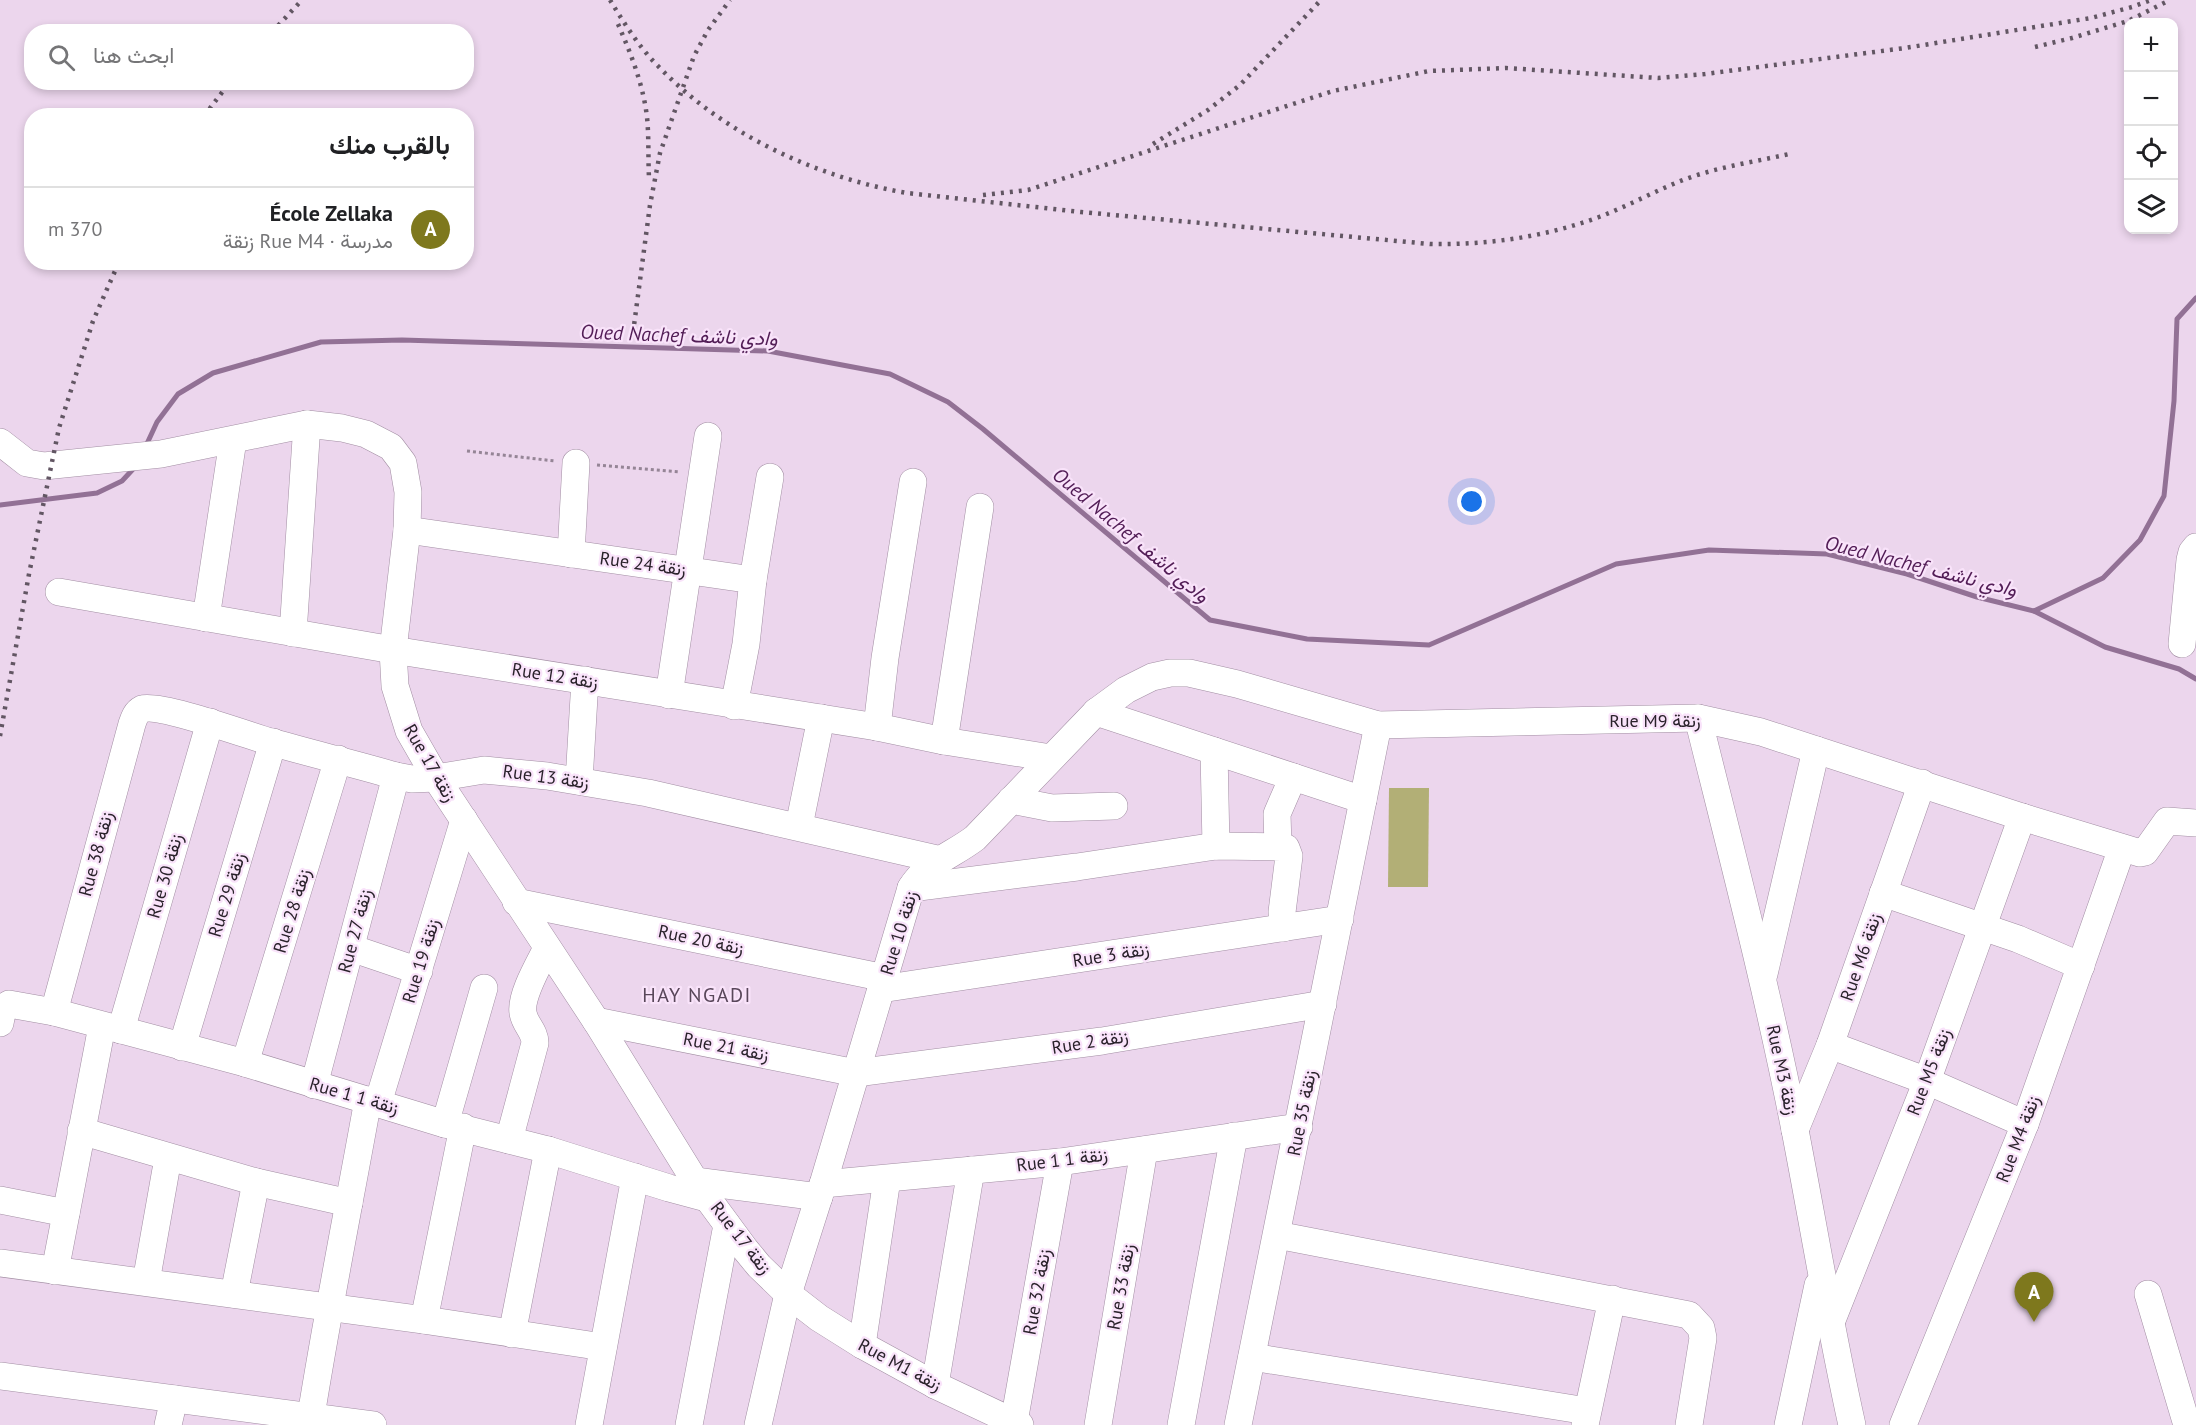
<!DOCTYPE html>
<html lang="ar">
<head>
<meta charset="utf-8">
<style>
  :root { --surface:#fff; --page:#f2f2f2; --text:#202124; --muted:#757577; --line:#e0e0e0; --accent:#7e781d }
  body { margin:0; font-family:"PT Sans",Vazirmatn,sans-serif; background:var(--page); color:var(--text); direction:rtl }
  .controls { position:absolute; right:18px; top:18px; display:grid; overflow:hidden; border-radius:12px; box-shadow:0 3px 9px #0003 }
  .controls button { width:54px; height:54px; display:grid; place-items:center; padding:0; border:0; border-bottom:2px solid var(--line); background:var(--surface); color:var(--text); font:30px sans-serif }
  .you { position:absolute; left:1472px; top:502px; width:21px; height:21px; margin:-15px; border:4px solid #fff; border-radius:50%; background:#1a73e8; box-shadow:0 0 0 9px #1a73e833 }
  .badge { display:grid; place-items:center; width:39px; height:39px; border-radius:50%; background:var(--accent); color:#fff; font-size:20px; font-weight:700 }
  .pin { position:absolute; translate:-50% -50px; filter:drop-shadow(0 2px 3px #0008) }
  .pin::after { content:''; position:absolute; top:32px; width:21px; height:18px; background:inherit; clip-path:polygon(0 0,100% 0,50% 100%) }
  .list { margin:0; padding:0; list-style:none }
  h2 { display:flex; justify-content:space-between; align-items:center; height:78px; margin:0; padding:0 24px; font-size:26px }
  h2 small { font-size:20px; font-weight:400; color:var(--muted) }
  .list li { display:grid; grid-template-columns:39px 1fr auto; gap:18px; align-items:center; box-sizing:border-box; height:84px; padding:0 24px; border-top:2px solid var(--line) }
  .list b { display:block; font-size:22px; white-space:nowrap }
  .list p { margin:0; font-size:20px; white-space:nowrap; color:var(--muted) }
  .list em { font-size:20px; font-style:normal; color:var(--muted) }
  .icon { flex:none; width:33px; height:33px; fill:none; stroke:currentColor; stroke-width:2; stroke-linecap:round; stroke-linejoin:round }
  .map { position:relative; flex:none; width:2196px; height:1425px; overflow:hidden; direction:ltr }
  .search { position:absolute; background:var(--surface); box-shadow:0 3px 9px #0003; left:24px; top:24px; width:450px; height:66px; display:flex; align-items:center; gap:15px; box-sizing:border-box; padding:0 21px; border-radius:24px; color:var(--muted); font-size:22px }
  .panel { position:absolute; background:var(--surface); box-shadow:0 3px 9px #0003; left:24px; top:108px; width:450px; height:162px; border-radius:24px; direction:rtl }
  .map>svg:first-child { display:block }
  .green { fill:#b2af76 }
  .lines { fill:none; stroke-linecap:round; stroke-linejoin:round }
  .stream { stroke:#927195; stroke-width:5 }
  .minor-casing { stroke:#a28ea3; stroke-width:28 }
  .path { stroke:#958596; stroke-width:3; stroke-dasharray:3 3; stroke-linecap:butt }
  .minor { stroke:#fff; stroke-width:27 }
  .rail { stroke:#625663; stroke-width:4.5; stroke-dasharray:3 6; stroke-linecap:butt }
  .labels { text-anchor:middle; stroke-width:4.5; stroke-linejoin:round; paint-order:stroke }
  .street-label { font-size:18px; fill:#2a222b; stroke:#f9e3fa }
  .water-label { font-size:20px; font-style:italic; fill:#521d56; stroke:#f9e3fa }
  .neighbourhood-label { font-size:20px; letter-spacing:1.5px; fill:#59475a; stroke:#f9e3fa }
</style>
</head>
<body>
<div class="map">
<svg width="2196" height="1425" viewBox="0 0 2196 1425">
  <rect width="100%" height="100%" fill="#ecd6ed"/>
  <polygon class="green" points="1389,788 1429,788 1428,887 1388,887"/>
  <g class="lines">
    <g class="stream">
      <polyline points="145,448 157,422 178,394 213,373 321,342 402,340 768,351 890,374 948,402 983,429 1210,620 1307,639 1429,645 1616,564 1709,550 1827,554 1907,574 1977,597 2034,611 2103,578 2140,540 2164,496 2174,401 2177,319 2196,298"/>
      <polyline points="0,505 97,493 122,481 135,467"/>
      <polyline points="2034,611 2105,647 2179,669 2196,679"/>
    </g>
    <defs>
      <g id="minor">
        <polyline points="0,442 27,463 44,466 161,454 307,424 342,428 366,434 391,447 403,463 408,492 407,530 393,650 395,686 409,731 436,778 596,1021 695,1181 745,1249 759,1266 788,1294 819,1318 862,1345 935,1385 1020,1425"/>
        <polyline points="407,530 753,580"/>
        <polyline points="571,554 576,463"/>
        <polyline points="59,592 393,650 877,727 944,741 1051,758"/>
        <polyline points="206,618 233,440"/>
        <polyline points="293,633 307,424"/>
        <polyline points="2182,644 2190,560 2192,552 2196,547"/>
        <polyline points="669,695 708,436"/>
        <polyline points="734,706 746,644 753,580 770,477"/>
        <polyline points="1096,712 1126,690 1152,677 1170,673 1189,673 1237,684 1378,725 1698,718 1761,732 2022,817 2140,853 2145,852 2167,821 2196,823"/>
        <path d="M1698 718C1732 855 1768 992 1795 1130 1814 1228 1830 1327 1852 1425"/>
        <polyline points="877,727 885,658 913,482"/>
        <polyline points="944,741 980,507"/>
        <polyline points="1214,751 1216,846"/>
        <polyline points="579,781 585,680"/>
        <polyline points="1011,800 1052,808 1114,806"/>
        <polyline points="799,826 821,718"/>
        <polyline points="1278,846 1277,814 1293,777"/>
        <polyline points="911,888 1077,867 1216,846 1281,847 1286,848 1289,856 1282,912 1283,928"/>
        <polyline points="1883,893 2018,939 2081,966"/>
        <polyline points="516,902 885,978"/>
        <polyline points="351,948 419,971"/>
        <polyline points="1764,974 1816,750"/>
        <polyline points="881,989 1340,919"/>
        <path d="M54 1012 132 724C134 718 136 712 142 709 159 703 250 736 271 742 313 754 355 764 396 776L412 779 436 778 484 770 547 776 648 793 941 860"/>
        <polyline points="596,1021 856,1073 1102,1041 1323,1004"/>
        <polyline points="0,1023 3,1008 9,1004 54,1012 245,1063 445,1124 548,1150 669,1188 710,1199"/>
        <polyline points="121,1030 210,722"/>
        <polyline points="1830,1045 1927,1081 2025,1124"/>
        <polyline points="182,1047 273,742"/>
        <polyline points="245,1063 338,759"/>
        <polyline points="314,1085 396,776"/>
        <polyline points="378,1103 464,820"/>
        <polyline points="445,1124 484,988"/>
        <polyline points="1795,1130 1830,1045 1922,783"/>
        <polyline points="81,1131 256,1182 349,1203"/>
        <path d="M509 1140 535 1043C535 1031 525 1025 523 1013 520 996 539 964 547 948"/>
        <polyline points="695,1181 819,1197"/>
        <polyline points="823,1184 1060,1162 1299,1127"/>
        <polyline points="0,1200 66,1213"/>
        <polyline points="1277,1235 1689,1315 1701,1328 1703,1338 1689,1425"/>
        <polyline points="0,1263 424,1320 603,1347"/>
        <polyline points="55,1271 102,1026"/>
        <polyline points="146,1282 168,1158"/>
        <polyline points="234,1294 256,1182"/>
        <polyline points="2148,1294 2187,1425"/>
        <polyline points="424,1320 463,1127"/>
        <polyline points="1830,1325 1927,1081 2022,817"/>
        <polyline points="512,1334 548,1150"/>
        <polyline points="862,1345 887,1179"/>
        <polyline points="1252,1357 1587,1411"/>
        <polyline points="0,1376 373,1425"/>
        <polyline points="935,1385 971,1170"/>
        <path d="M311 1416C328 1310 349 1205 368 1100"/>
        <polyline points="1014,1422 1060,1162"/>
        <polyline points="168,1425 174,1399"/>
        <polyline points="589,1425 635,1177"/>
        <polyline points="689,1425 727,1225"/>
        <path d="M758 1425 788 1294 823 1184 911 888C926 863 953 855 975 838L1096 712 1363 800"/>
        <polyline points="1098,1425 1144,1150"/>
        <polyline points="1181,1425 1234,1136"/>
        <polyline points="1238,1425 1378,725"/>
        <polyline points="1585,1425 1612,1299"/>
        <polyline points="1788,1425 1818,1285"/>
        <polyline points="1903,1425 2025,1124 2122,848"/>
      </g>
    </defs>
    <use href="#minor" class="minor-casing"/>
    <g class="path">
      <polyline points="467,451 555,461"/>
      <polyline points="597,465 680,472"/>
    </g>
    <use href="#minor" class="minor"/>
    <g class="rail">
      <path d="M610 0C624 23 639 47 658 66 723 134 815 177 907 193L1081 212 1430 244C1488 245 1545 237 1599 217 1628 206 1655 191 1683 180 1717 167 1754 162 1789 154"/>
      <path d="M618 24C631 54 643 84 647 117 649 137 648 158 649 178"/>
      <polyline points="272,32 302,0"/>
      <polyline points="2035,47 2072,38 2128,21 2170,0"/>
      <polyline points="204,116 230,82"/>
      <polyline points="1153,144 1208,110 1240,85 1321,0"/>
      <polyline points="983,195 1028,190 1333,91 1429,71 1506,68 1658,78 1705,74 1905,48 2091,18 2132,7 2151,0"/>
      <polyline points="633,333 650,205 660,153 694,56 708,30 730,0"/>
      <polyline points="0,736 29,574 59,428 93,321 119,262"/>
    </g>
  </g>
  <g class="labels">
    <g class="street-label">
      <text transform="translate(643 564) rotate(8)" y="6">Rue 24 زنقة</text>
      <text transform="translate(555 676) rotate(9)" y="6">Rue 12 زنقة</text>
      <text x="1655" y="727">Rue M9 زنقة</text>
      <text transform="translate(430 763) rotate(60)" y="6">Rue 17 زنقة</text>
      <text transform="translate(546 777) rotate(8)" y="6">Rue 13 زنقة</text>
      <text transform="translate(96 854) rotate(-75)" y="6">Rue 38 زنقة</text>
      <text transform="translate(165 876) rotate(-74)" y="6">Rue 30 زنقة</text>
      <text transform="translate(227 895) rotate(-73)" y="6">Rue 29 زنقة</text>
      <text transform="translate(292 911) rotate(-73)" y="6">Rue 28 زنقة</text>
      <text transform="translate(355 931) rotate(-75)" y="6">Rue 27 زنقة</text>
      <text transform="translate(899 933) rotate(-73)" y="6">Rue 10 زنقة</text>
      <text transform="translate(701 940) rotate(12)" y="6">Rue 20 زنقة</text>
      <text transform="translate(1111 955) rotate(-9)" y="6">Rue 3 زنقة</text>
      <text transform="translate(1861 957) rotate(-71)" y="6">Rue M6 زنقة</text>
      <text transform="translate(421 961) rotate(-73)" y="6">Rue 19 زنقة</text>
      <text transform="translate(1090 1042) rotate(-9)" y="6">Rue 2 زنقة</text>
      <text transform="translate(726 1047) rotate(11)" y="6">Rue 21 زنقة</text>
      <text transform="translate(1782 1070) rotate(78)" y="6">Rue M3 زنقة</text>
      <text transform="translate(1929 1072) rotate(-69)" y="6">Rue M5 زنقة</text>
      <text transform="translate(354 1096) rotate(16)" y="6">Rue 1 زنقة 1</text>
      <text transform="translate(1302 1113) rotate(-79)" y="6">Rue 35 زنقة</text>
      <text transform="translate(2018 1139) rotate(-69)" y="6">Rue M4 زنقة</text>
      <text transform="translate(1062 1160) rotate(-7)" y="6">Rue 1 زنقة 1</text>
      <text transform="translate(741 1238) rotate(52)" y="6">Rue 17 زنقة</text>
      <text transform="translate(1121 1287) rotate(-80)" y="6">Rue 33 زنقة</text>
      <text transform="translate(1037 1292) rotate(-80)" y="6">Rue 32 زنقة</text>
      <text transform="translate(900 1365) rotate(28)" y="6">Rue M1 زنقة</text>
    </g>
    <g class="water-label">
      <text transform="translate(679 335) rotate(2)" y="7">Oued Nachef وادي ناشف</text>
      <text transform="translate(1131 535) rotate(40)" y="7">Oued Nachef وادي ناشف</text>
      <text transform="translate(1921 566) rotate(14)" y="7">Oued Nachef وادي ناشف</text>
    </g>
    <g class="neighbourhood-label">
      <text x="697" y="1002">HAY NGADI</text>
    </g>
  </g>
</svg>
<div class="controls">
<button>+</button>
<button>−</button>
<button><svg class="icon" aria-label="locate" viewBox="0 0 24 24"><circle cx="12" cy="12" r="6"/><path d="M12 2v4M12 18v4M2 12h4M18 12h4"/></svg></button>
<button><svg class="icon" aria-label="layers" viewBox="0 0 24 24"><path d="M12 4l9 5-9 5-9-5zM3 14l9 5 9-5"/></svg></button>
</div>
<div class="you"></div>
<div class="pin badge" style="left:2034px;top:1322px">A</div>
<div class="search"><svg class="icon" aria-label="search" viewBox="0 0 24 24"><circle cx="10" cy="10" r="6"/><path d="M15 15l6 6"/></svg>ابحث هنا</div>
<section class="panel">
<h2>بالقرب منك<small></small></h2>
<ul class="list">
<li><span class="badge">A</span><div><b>École Zellaka</b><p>مدرسة · Rue M4 زنقة</p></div><em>370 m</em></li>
</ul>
</section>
</div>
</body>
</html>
